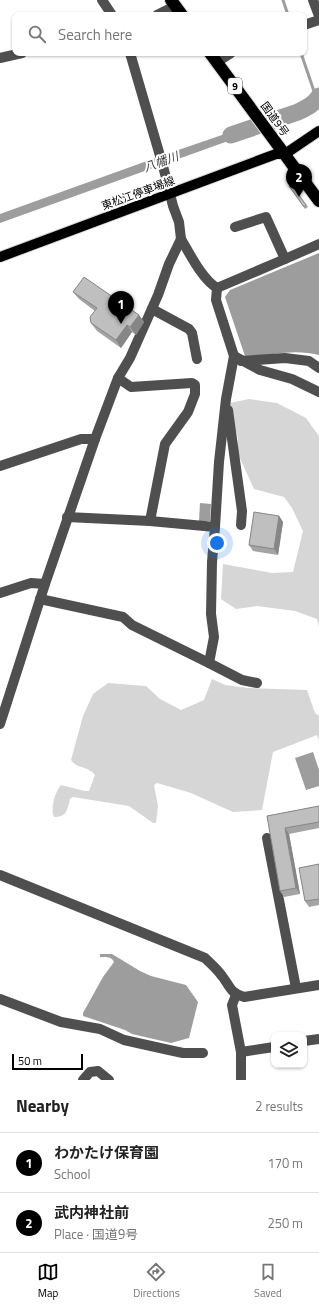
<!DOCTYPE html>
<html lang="en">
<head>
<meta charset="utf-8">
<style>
  :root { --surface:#fff; --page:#f6f6f6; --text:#222; --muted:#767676; --line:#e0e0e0; --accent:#000 }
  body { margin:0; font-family:"Titillium Web","Noto Sans JP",sans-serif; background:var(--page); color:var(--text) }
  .controls { position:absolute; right:12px; bottom:12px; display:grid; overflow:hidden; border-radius:8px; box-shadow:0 1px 3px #0004 }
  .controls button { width:36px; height:36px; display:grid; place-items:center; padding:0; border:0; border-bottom:1px solid var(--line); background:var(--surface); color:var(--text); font:20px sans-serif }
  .scale { position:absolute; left:12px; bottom:10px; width:71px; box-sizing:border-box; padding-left:4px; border:2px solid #000; border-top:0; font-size:11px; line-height:14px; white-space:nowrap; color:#000; -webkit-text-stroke:3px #fff; paint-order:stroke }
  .you { position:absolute; left:217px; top:543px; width:14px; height:14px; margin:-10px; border:3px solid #fff; border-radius:50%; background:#1a73e8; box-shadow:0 0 0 6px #1a73e833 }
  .badge { display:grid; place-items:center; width:26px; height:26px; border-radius:50%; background:var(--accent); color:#fff; font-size:13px; font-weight:700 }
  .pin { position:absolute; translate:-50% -33px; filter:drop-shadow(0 1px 2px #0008) }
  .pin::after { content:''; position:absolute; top:21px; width:14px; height:12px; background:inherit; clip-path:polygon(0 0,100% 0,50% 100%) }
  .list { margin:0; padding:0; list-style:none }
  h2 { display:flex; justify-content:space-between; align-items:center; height:52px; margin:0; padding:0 16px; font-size:17px }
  h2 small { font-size:13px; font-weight:400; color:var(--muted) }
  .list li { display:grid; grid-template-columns:26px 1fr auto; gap:12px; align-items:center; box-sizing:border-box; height:60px; padding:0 16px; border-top:1px solid var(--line) }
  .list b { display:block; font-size:15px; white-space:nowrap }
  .list p { margin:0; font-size:13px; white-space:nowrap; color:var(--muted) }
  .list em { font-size:13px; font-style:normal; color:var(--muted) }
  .icon { flex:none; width:22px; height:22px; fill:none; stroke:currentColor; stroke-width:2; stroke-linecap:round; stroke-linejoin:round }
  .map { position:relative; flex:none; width:319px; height:1080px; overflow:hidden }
  .search { position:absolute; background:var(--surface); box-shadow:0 1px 3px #0004; left:12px; right:12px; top:12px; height:44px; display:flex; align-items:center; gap:10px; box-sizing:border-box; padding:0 14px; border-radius:8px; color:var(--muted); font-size:15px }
  .sheet { height:172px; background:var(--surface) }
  nav { display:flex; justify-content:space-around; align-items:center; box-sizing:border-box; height:56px; border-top:1px solid var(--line); background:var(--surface); font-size:11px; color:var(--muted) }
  nav a { display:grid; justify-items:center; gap:2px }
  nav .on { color:var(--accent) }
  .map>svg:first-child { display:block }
  .green { fill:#d6d6d6 }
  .water { fill:#9d9d9d }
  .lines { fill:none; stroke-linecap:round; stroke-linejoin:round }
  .stream { stroke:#9d9d9d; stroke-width:3 }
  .river { stroke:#9d9d9d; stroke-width:17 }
  .major-casing { stroke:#dbdbdb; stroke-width:12 }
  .highway-casing { stroke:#dbdbdb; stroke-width:14 }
  .minor { stroke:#4f4f4f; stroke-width:10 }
  .major { stroke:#000; stroke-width:10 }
  .highway { stroke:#000; stroke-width:12 }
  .wall { fill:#a4a4a4 }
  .shaded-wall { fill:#868686 }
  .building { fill:#bfbfbf; stroke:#868686 }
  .labels { text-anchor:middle; stroke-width:4; stroke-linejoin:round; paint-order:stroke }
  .shield { fill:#fff; stroke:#4c4c4c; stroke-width:1 }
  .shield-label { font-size:10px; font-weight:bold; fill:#000 }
  .street-label { font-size:11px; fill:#000; stroke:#fff }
  .water-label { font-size:12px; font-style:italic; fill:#3e3e3e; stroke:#fff }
</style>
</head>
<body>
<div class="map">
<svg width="319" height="1080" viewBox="0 0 319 1080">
  <rect width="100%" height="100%" fill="#fff"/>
  <g class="green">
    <polygon points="249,399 277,403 306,418 319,436 319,627 317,619 295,611 257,606 236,609 221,599 223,564 272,573 293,572 303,531 292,508 284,497 254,489 238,454 238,439 230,403"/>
    <path d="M212 679 225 685 248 688 307 690 315 713 319 716V741L317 735 273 752 262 810 233 812 191 793 157 783 154 785 158 806 156 823H153L129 806 73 797 70 799C67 810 67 817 54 817 50 809 55 792 61 785L85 791H89L95 775C88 766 77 769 71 760L83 716 93 694 108 683 146 686 160 699 181 710 204 700Z"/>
  </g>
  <g class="water">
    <polygon points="251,125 256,131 0,223 0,214 158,157"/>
    <path d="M319 253V355C295 349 271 354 246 359L225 297 230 290Z"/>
    <polygon points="200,503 211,504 210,521 199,521"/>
    <polygon points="313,752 319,770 319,786 306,790 295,758"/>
    <path d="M100 954H112L140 971 151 976 186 985 198 1002 189 1038 171 1043 132 1034 125 1030 83 1016V1013L103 977 114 962C111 956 106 957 100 957Z"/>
  </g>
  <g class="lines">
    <g class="stream">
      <polyline points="283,0 288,15"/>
      <polyline points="301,53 317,100"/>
    </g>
    <path class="river" d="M231 135 298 112C306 108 315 104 319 96"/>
    <defs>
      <polyline id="major" points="0,257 276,154 285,154 319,131"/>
      <g id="highway">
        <polyline points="171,0 182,15"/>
        <polyline points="210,53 319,201"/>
      </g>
    </defs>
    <use href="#major" class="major-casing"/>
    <use href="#highway" class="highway-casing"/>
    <g class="minor">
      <polyline points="102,0 112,15"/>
      <polyline points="313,0 319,16"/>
      <polyline points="157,15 175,6"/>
      <polyline points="304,25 319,20"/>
      <polyline points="0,58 22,53"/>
      <polyline points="217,62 231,53"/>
      <path d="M181 239C190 254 202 279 217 288L216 300 234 356 226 399 219 462 215 527"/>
      <polyline points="285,259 319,244"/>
      <polyline points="217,288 285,259 266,217 235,227"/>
      <polyline points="152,309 189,329 192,333 197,359"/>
      <polyline points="234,356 260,370 292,379 319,392"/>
      <polyline points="241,361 285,358 309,361 319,368"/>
      <polyline points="118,378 131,387 192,383 195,385 195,394 188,412 165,444 150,521"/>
      <polyline points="228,410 242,511 241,525"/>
      <polyline points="0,466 81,439 95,439"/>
      <polyline points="0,593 31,583 45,584"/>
      <polyline points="40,599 123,617 132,625 209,663 214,637 211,614 212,562 215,527 150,521 67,517"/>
      <polyline points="209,663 242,680 257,683"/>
      <polyline points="0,724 45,584 95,439 118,378 130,358 158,295 169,264 181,239 179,222 173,206 163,166 130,53"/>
      <polyline points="267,838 296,988"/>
      <path d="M0 875 205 958C211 964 217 969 222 976 230 986 230 993 244 997L319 985"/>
      <polyline points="236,995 232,1005 241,1052 241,1080"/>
      <polyline points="0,999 61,1022 100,1029 124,1040 169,1050 183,1053 203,1053"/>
      <polyline points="304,1041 319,1039"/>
      <polyline points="241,1052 274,1047"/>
      <polyline points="83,1080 90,1072 98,1071 109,1080"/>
    </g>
    <use href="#major" class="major"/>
    <use href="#highway" class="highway"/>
  </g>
  <g class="wall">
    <polygon points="291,184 308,207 305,209 289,186"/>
    <polygon points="73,292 139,315 144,322 136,335 132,332 121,348 97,331 91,323 95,311 79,299"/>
    <polygon points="279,516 283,522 278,555 253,551 249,545"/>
    <polygon points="319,806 319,828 289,834 300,894 284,897 280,891 267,816"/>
    <polygon points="319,864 319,905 309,907 305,901"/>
  </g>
  <g class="shaded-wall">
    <polygon points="139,315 144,322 136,335 130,327"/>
    <polygon points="127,325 132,332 121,348 116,340"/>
    <polygon points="279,516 283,522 278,555 274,549"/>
    <polygon points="285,828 289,834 300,894 296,888"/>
  </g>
  <g class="building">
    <polygon points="291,184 306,205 304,207 289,186"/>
    <polygon points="84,277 139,315 130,327 127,325 116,340 91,323 90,317 97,308 73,292"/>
    <polygon points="254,512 279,516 274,549 249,545"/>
    <polygon points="319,806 319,822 285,828 296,888 280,891 267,816"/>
    <polygon points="319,864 319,899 305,901 299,868"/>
  </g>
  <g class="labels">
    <rect class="shield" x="228" y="78" width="14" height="16" rx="3"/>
    <g class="shield-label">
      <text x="235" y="90">9</text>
    </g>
    <g class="street-label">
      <text transform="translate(275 119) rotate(54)" y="4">国道9号</text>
      <text transform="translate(138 193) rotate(-20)" y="4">東松江停車場線</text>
    </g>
    <g class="water-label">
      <text transform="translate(161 162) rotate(-20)" y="4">八幡川</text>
    </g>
  </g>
</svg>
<div class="controls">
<button><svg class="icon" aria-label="layers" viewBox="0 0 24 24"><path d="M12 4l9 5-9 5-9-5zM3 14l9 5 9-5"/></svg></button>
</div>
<div class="scale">50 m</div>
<div class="you"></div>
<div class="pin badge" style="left:121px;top:324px">1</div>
<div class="pin badge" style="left:299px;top:197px">2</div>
<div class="search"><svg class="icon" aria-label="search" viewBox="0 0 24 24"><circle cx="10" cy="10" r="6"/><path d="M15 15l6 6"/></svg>Search here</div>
</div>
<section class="sheet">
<h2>Nearby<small>2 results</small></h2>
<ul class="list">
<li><span class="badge">1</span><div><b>わかたけ保育園</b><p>School</p></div><em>170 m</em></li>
<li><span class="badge">2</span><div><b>武内神社前</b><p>Place · 国道9号</p></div><em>250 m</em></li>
</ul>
</section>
<nav>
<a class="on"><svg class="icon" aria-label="map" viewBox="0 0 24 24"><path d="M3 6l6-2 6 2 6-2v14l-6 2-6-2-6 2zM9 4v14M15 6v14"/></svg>Map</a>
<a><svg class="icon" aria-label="directions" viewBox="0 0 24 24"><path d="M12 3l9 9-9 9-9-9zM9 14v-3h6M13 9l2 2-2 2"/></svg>Directions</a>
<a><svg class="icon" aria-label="saved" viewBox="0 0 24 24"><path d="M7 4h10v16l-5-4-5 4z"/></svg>Saved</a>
</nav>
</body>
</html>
